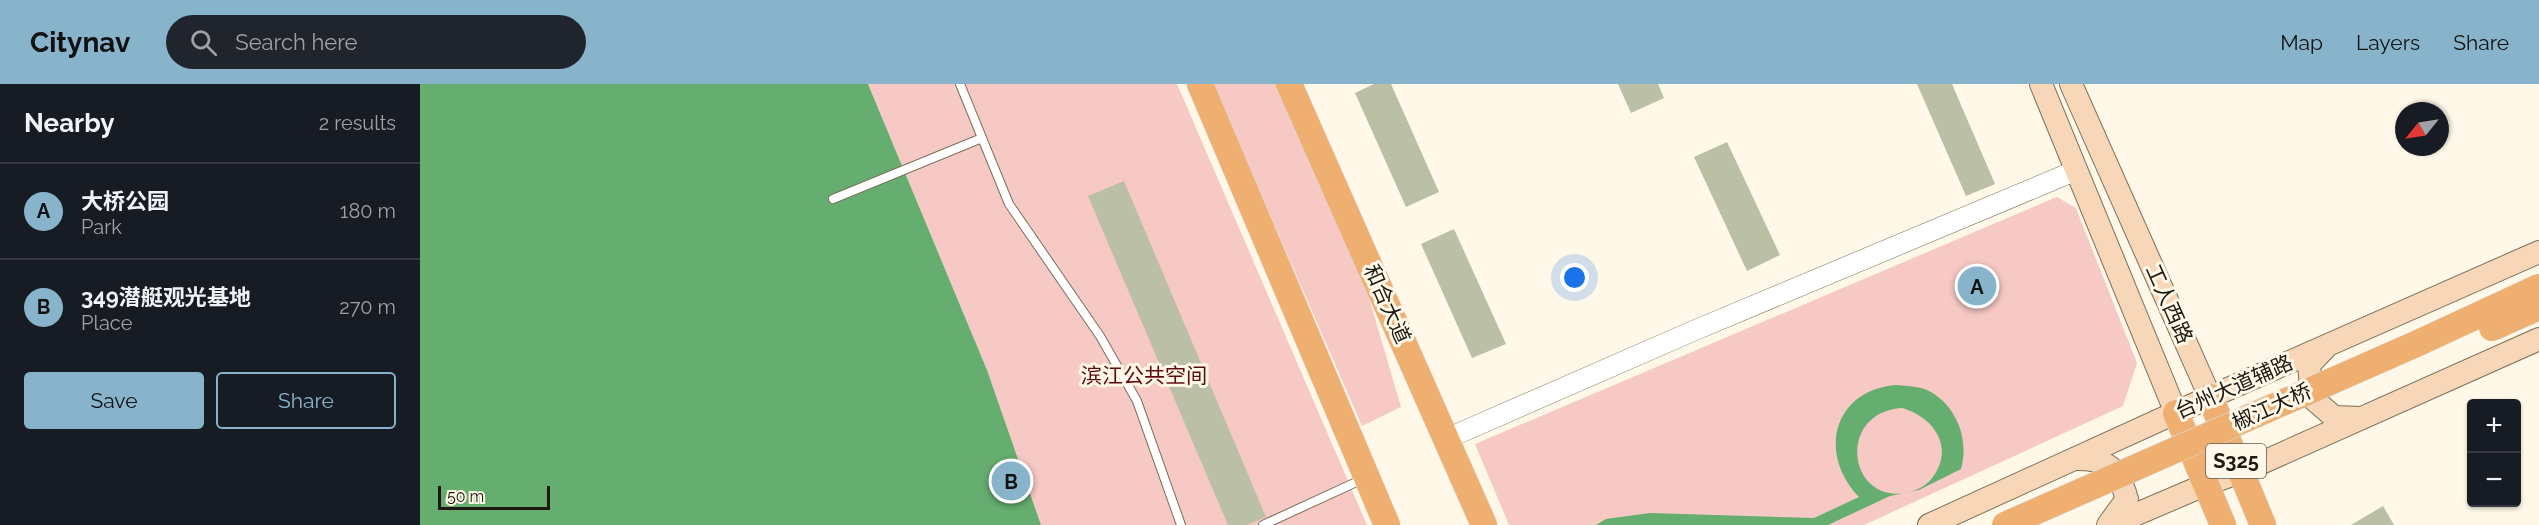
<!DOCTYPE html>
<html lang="en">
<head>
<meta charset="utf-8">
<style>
  :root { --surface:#171b24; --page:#20242c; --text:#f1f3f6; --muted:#9ea1a6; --line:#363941; --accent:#87b4cb }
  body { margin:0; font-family:Raleway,"Noto Sans SC",sans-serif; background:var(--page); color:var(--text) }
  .controls { position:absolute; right:18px; bottom:18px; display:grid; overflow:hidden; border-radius:6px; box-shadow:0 2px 4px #0004 }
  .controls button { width:54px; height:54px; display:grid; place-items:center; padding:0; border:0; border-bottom:2px solid var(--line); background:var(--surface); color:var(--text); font:30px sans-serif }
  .compass { position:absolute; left:1975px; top:18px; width:54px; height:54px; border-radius:50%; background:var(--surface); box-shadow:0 2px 4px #0004; rotate:240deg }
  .scale { position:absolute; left:18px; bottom:15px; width:112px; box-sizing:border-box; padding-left:6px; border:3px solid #1d1910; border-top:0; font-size:16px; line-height:21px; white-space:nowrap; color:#1d1910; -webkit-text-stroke:4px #fff8e9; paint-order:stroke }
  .you { position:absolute; left:1155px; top:194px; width:21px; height:21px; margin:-15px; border:4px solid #fff; border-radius:50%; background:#1a73e8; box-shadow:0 0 0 9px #1a73e833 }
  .badge { display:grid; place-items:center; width:39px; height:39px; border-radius:50%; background:var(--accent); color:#111; font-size:20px; font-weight:700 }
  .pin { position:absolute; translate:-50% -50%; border:3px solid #fff; box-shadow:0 2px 6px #0006 }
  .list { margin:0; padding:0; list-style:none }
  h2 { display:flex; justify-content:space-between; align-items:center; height:78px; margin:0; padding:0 24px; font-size:26px }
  h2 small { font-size:20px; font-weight:400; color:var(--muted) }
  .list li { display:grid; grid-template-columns:39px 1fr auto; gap:18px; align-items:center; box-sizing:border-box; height:96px; padding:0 24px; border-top:2px solid var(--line) }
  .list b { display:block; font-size:22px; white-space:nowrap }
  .list p { margin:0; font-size:20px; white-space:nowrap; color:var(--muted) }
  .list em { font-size:20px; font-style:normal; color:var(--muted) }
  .actions { display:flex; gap:12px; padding:18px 24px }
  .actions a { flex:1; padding:14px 0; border:2px solid var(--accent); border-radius:6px; text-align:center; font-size:21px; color:var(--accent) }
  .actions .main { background:var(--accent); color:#111 }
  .icon { flex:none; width:33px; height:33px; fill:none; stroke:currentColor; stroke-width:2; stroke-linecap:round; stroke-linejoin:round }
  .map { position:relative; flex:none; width:2119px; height:441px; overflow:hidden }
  header { display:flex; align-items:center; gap:36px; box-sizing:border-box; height:84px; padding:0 30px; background:var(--accent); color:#111 }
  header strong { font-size:28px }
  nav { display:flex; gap:33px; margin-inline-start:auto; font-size:21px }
  .search { width:420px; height:54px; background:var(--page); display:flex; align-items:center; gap:15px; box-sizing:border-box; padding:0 21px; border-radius:33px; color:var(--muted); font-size:22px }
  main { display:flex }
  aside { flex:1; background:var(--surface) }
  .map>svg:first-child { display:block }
  .green { fill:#f7c9c4 }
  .water { fill:#65ae6f; fill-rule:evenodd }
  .building { fill:#babfa5 }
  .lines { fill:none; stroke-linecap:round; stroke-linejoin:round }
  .service-casing { stroke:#7a7059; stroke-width:10 }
  .tertiary-casing { stroke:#7a7059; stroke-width:21 }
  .secondary-casing { stroke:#7a7059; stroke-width:24 }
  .primary-casing { stroke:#dbdad9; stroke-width:27 }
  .service { stroke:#fff; stroke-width:8 }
  .tertiary { stroke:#fff; stroke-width:20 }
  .secondary { stroke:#f7d7b8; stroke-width:22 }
  .primary { stroke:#efaf70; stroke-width:26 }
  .primary-bridge-casing { stroke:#dbdad9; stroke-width:27; stroke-linecap:butt }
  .primary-bridge { stroke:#efaf70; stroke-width:26 }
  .labels { text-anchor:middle; stroke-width:6; stroke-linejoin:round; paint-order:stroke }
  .shield { fill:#fff8e9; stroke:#615c51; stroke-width:1.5 }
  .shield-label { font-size:20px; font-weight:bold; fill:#1d1910 }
  .street-label { font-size:21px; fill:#1d1910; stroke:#fff8e9 }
  .park-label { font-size:21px; fill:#60090e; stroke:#fff8e9 }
</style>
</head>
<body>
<header>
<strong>Citynav</strong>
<div class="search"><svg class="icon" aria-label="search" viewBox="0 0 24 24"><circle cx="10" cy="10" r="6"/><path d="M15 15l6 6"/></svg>Search here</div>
<nav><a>Map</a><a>Layers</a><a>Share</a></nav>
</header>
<main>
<aside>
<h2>Nearby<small>2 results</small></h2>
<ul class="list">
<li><span class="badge">A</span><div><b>大桥公园</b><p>Park</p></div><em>180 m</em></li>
<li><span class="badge">B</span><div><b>349潜艇观光基地</b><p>Place</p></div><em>270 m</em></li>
</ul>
<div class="actions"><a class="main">Save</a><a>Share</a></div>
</aside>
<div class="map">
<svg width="2119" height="441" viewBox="0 0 2119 441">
  <rect width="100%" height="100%" fill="#fff8e9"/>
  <g class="green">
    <polygon points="448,0 757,0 947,441 621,441 567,286"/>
    <polygon points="793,0 857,0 943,193 981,323 942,342"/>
    <polygon points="1637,113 1656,124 1717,279 1703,322 1444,441 1089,441 1055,360"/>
  </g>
  <g class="water">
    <polygon points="0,0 448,0 567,286 621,441 0,441"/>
    <path d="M1475 301C1487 302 1501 302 1511 308 1538 324 1549 357 1541 385L1499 406 1470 412 1408 441H1176L1186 435 1230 429 1394 434 1439 413C1398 371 1412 307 1475 301ZM1482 324C1511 332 1534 360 1515 390 1509 400 1498 407 1485 409 1427 418 1417 328 1482 324Z"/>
  </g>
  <g class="building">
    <polygon points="954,0 971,0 1019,108 986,123 935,9"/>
    <polygon points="1198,0 1238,0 1244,14 1211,29"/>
    <polygon points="1497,0 1532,0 1575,100 1546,112"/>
    <polygon points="1307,58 1360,171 1327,187 1274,73"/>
    <polygon points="704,97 846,433 827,441 808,441 668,112"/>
    <polygon points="1034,145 1086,260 1052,274 1001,160"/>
    <polygon points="1963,422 1974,441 1931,441"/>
  </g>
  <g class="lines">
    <defs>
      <g id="service">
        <polyline points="540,0 589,120 680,252 717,317 761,441"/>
        <polyline points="413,115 562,54"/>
        <polyline points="843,441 943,395"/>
      </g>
      <polyline id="tertiary" points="1026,355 1273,247 1657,86"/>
      <g id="secondary">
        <polyline points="1621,0 1756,329"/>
        <polyline points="1651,0 1790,313"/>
        <polyline points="1906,263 1889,281 1892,314 1914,333 1941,334"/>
        <path d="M1657 375C1688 375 1698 384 1707 415L1688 441"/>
        <polyline points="1509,441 1790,313 2119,168"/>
        <polyline points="1691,441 1787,400 1821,388 2119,255"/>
      </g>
      <g id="primary">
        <polyline points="780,0 967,441"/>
        <polyline points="869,0 1064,441"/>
        <polyline points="1790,313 1843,441"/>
        <polyline points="1756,329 1803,441"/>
      </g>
    </defs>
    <use href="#service" class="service-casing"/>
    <use href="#tertiary" class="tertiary-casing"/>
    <use href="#secondary" class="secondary-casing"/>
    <use href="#primary" class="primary-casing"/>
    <use href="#service" class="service"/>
    <use href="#tertiary" class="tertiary"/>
    <use href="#secondary" class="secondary"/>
    <use href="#primary" class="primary"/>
    <defs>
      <g id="primary-bridge">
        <polyline points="2072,244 2119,223"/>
        <polyline points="1585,441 1996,260 2119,203"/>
      </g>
    </defs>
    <use href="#primary-bridge" class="primary-bridge-casing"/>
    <use href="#primary-bridge" class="primary-bridge"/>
  </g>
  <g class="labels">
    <rect class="shield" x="1786" y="360" width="60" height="34" rx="4.5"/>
    <g class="shield-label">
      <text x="1816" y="384">S325</text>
    </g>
    <g class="street-label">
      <text transform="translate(967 220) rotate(66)" y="7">和合大道</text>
      <text transform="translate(1749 220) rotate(66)" y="7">工人西路</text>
      <text transform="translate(1814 303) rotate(-24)" y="7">台州大道辅路</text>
      <text transform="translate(1852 323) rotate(-24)" y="7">椒江大桥</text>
    </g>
    <g class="park-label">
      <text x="724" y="299">滨江公共空间</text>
    </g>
  </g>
</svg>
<div class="controls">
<button>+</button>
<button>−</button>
</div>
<svg class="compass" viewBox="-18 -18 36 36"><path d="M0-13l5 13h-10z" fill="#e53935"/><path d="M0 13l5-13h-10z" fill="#9ea1a6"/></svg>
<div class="scale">50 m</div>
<div class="you"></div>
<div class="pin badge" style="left:1557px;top:202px">A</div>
<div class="pin badge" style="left:591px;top:397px">B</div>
</div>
</main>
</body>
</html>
